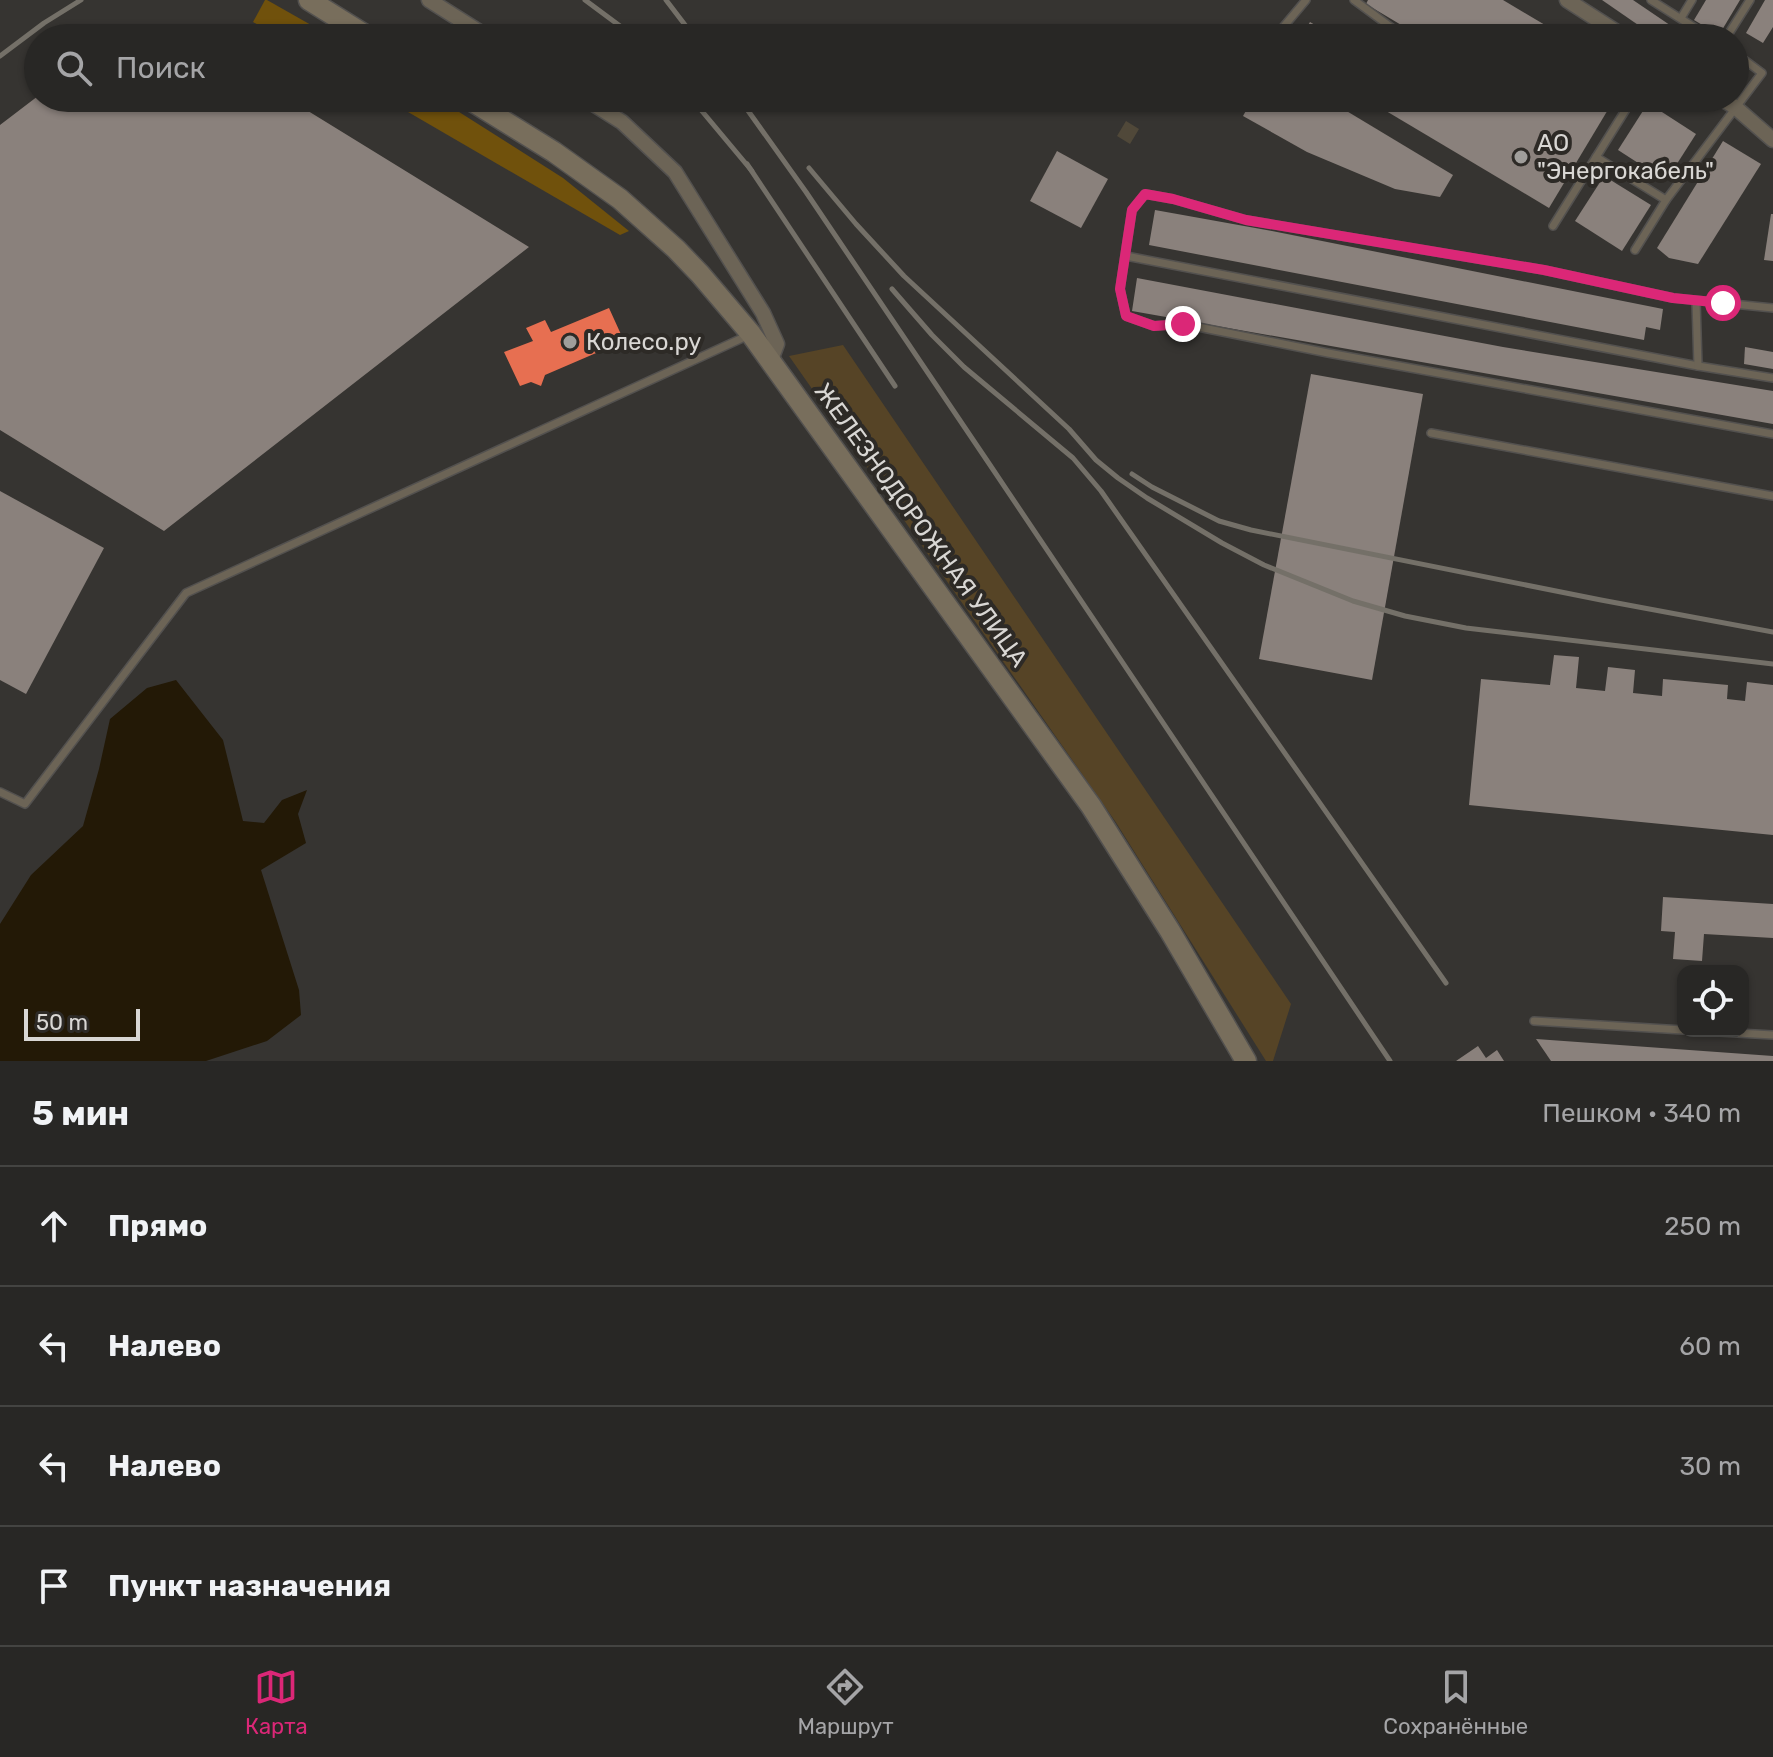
<!DOCTYPE html>
<html lang="ru">
<head>
<meta charset="utf-8">
<style>
  :root { --surface:#282725; --page:#343332; --text:#f1f3f6; --muted:#a5a5a7; --line:#444442; --accent:#db2777 }
  body { margin:0; font-family:Rubik,sans-serif; background:var(--page); color:var(--text) }
  .controls { position:absolute; right:24px; bottom:24px; display:grid; overflow:hidden; border-radius:16px; box-shadow:0 2px 6px #0004 }
  .controls button { width:72px; height:72px; display:grid; place-items:center; padding:0; border:0; border-bottom:2px solid var(--line); background:var(--surface); color:var(--text); font:40px sans-serif }
  .scale { position:absolute; left:24px; bottom:20px; width:116px; box-sizing:border-box; padding-left:8px; border:4px solid #d9d7d4; border-top:0; font-size:22px; line-height:28px; white-space:nowrap; color:#d9d7d4; -webkit-text-stroke:6px #2d2a26; paint-order:stroke }
  .stop { position:absolute; width:24px; height:24px; margin:-18px; border:6px solid #db2777; border-radius:50%; background:#fff }
  .stop.end { background:#db2777; border-color:#fff; box-shadow:0 2px 8px #0008 }
  .list { margin:0; padding:0; list-style:none }
  h2 { display:flex; justify-content:space-between; align-items:center; height:104px; margin:0; padding:0 32px; font-size:34px }
  h2 small { font-size:26px; font-weight:400; color:var(--muted) }
  .list li { display:grid; grid-template-columns:52px 1fr auto; gap:24px; align-items:center; box-sizing:border-box; height:120px; padding:0 32px; border-top:2px solid var(--line) }
  .list b { display:block; font-size:30px; white-space:nowrap }
  .list em { font-size:26px; font-style:normal; color:var(--muted) }
  .icon { flex:none; width:44px; height:44px; fill:none; stroke:currentColor; stroke-width:2; stroke-linecap:round; stroke-linejoin:round }
  .map { position:relative; flex:none; width:1773px; height:1061px; overflow:hidden }
  .search { position:absolute; background:var(--surface); box-shadow:0 2px 6px #0004; left:24px; right:24px; top:24px; height:88px; display:flex; align-items:center; gap:20px; box-sizing:border-box; padding:0 28px; border-radius:44px; color:var(--muted); font-size:30px }
  .sheet { height:584px; background:var(--surface) }
  nav { display:flex; justify-content:space-around; align-items:center; box-sizing:border-box; height:112px; border-top:2px solid var(--line); background:var(--surface); font-size:22px; color:var(--muted) }
  nav a { display:grid; justify-items:center; gap:4px }
  nav .on { color:var(--accent) }
  .map>svg:first-child { display:block }
  .green { fill:#564426 }
  .forest { fill:#70510c }
  .water { fill:#231906 }
  .shops { fill:#e76f51 }
  .industry { fill:#8a817c }
  .building { fill:#504839 }
  .lines { fill:none; stroke-linecap:round; stroke-linejoin:round }
  .service-casing { stroke:#53514f; stroke-width:10 }
  .minor-casing { stroke:#53514f; stroke-width:17 }
  .secondary-casing { stroke:#53514f; stroke-width:23 }
  .service { stroke:#6c6456; stroke-width:7 }
  .minor { stroke:#6c6456; stroke-width:14 }
  .secondary { stroke:#786e5c; stroke-width:20 }
  .rail { stroke:#747068; stroke-width:5 }
  .route { stroke:#db2777; stroke-width:10 }
  .poi-dot { fill:#a09e9b; stroke:#2d2a26; stroke-width:3 }
  .labels { text-anchor:middle; stroke-width:8; stroke-linejoin:round; paint-order:stroke }
  .poi-label { font-size:24px; fill:#d9d7d4; stroke:#2d2a26; text-anchor:start }
  .street-label { font-size:24px; fill:#d9d7d4; stroke:#2d2a26 }
</style>
</head>
<body>
<div class="map">
<svg width="1773" height="1061" viewBox="0 0 1773 1061">
  <rect width="100%" height="100%" fill="#363431"/>
  <polygon class="green" points="843,345 1291,1004 1273,1061 1266,1061 1115,821 789,356"/>
  <g class="forest">
    <polygon points="265,0 267,0 334,38 281,38 253,22"/>
    <polygon points="384,98 437,98 563,178 629,231 620,235"/>
  </g>
  <polygon class="water" points="176,680 223,740 243,821 264,823 282,800 307,790 298,814 306,843 261,870 299,990 301,1015 267,1041 206,1061 0,1061 0,924 31,875 83,826 99,769 110,719 147,688"/>
  <polygon class="shops" points="609,308 624,341 545,375 541,386 531,382 520,386 504,352 533,341 526,328 545,320 551,332"/>
  <g class="industry">
    <polygon points="1368,0 1503,0 1567,38 1416,38 1418,35 1366,4"/>
    <polygon points="1602,0 1633,0 1689,38 1657,38"/>
    <polygon points="1706,0 1740,0 1719,35 1694,20"/>
    <polygon points="1765,0 1773,0 1773,27 1763,43 1746,33"/>
    <polygon points="1310,22 1337,38 1300,38"/>
    <polygon points="38,96 38,98 287,98 529,247 164,531 0,430 0,125"/>
    <polygon points="1253,98 1325,98 1453,175 1440,197 1395,189 1307,152 1243,116"/>
    <polygon points="1381,98 1615,98 1549,208 1376,105"/>
    <polygon points="1648,103 1696,134 1666,181 1618,150"/>
    <polygon points="1723,141 1761,164 1698,264 1669,258 1657,248"/>
    <polygon points="1057,151 1108,179 1081,228 1030,201"/>
    <polygon points="1604,176 1651,205 1622,251 1575,221"/>
    <polygon points="1155,210 1272,231 1663,309 1660,330 1646,327 1644,340 1149,245"/>
    <polygon points="1771,214 1773,214 1773,261 1764,260"/>
    <polygon points="1137,278 1503,347 1773,391 1773,424 1132,311"/>
    <polygon points="1745,347 1773,352 1773,369 1744,364"/>
    <polygon points="1311,374 1423,394 1372,680 1259,659"/>
    <polygon points="0,491 104,548 26,694 0,680"/>
    <polygon points="1554,655 1579,657 1576,688 1605,691 1608,667 1635,670 1633,693 1662,696 1663,679 1728,685 1727,699 1745,701 1747,682 1773,685 1773,835 1469,805 1481,679 1550,685"/>
    <polygon points="1663,897 1773,904 1773,938 1704,934 1702,961 1673,959 1675,932 1661,931"/>
    <polygon points="1536,1039 1773,1056 1773,1061 1551,1061"/>
    <polygon points="1478,1046 1486,1058 1497,1050 1504,1061 1456,1061"/>
  </g>
  <polygon class="building" points="1126,121 1139,129 1130,144 1117,136"/>
  <g class="lines">
    <defs>
      <g id="service">
        <polyline points="1354,0 1392,28"/>
        <polyline points="1651,0 1711,38"/>
        <polyline points="1681,18 1692,0"/>
        <polyline points="1274,38 1306,0"/>
        <polyline points="1726,38 1750,0"/>
        <polyline points="1596,157 1666,200"/>
        <polyline points="1553,226 1633,98"/>
        <polyline points="1635,250 1666,200 1762,73 1735,53"/>
        <polyline points="1126,256 1698,366 1773,378"/>
        <polyline points="1696,301 1698,366"/>
        <polyline points="1773,308 1673,298 1544,270 1246,220 1173,199 1145,194 1132,210 1120,289 1126,316 1154,326 1183,324 1328,353 1773,434"/>
        <polyline points="1431,433 1773,496"/>
        <polyline points="0,792 25,804 186,593 749,335"/>
        <polyline points="1534,1021 1683,1030"/>
        <polyline points="1702,1031 1773,1035"/>
      </g>
      <g id="minor">
        <polyline points="429,0 489,38"/>
        <polyline points="1567,0 1626,38"/>
        <polyline points="584,98 622,122 675,172 763,313 777,344 771,360"/>
        <polyline points="1720,98 1735,107 1773,140"/>
      </g>
      <g id="secondary">
        <polyline points="309,0 370,38"/>
        <polyline points="467,98 554,152 620,199 676,249 700,274 751,334 1091,806 1170,931 1246,1061"/>
      </g>
    </defs>
    <use href="#service" class="service-casing"/>
    <use href="#minor" class="minor-casing"/>
    <use href="#secondary" class="secondary-casing"/>
    <use href="#service" class="service"/>
    <use href="#minor" class="minor"/>
    <use href="#secondary" class="secondary"/>
    <g class="rail">
      <polyline points="585,0 620,26 632,38"/>
      <polyline points="666,0 695,38"/>
      <polyline points="0,56 44,23 81,0"/>
      <polyline points="691,98 752,171"/>
      <polyline points="739,98 806,192 988,462 1390,1061"/>
      <polyline points="747,164 895,386"/>
      <polyline points="809,168 856,224 904,276 1069,429 1096,460 1118,478 1147,498 1222,543 1264,565 1353,601 1405,616 1466,628 1773,664"/>
      <polyline points="892,289 932,335 964,367 1073,458 1101,491 1446,983"/>
      <polyline points="1132,474 1152,487 1219,521 1251,530 1601,600 1773,632"/>
    </g>
  </g>
  <g class="lines">
    <polyline class="route" points="1183,324 1154,326 1126,316 1120,289 1132,210 1145,194 1173,199 1246,220 1544,270 1673,298 1723,303"/>
  </g>
  <g class="poi-dot">
    <circle cx="1521" cy="157" r="8"/>
    <circle cx="570" cy="342" r="8"/>
  </g>
  <g class="labels">
    <g class="poi-label">
      <text x="1537" y="151">АО<tspan x="1537" dy="28">"Энергокабель"</tspan></text>
      <text x="586" y="350">Колесо.ру</text>
    </g>
    <g class="street-label">
      <text transform="translate(921 525) rotate(54)" y="8">ЖЕЛЕЗНОДОРОЖНАЯ УЛИЦА</text>
    </g>
  </g>
</svg>
<div class="controls">
<button><svg class="icon" aria-label="locate" viewBox="0 0 24 24"><circle cx="12" cy="12" r="6"/><path d="M12 2v4M12 18v4M2 12h4M18 12h4"/></svg></button>
</div>
<div class="scale">50 m</div>
<div class="stop" style="left:1723px;top:303px"></div>
<div class="stop end" style="left:1183px;top:324px"></div>
<div class="search"><svg class="icon" aria-label="search" viewBox="0 0 24 24"><circle cx="10" cy="10" r="6"/><path d="M15 15l6 6"/></svg>Поиск</div>
</div>
<section class="sheet">
<h2>5 мин<small>Пешком · 340 m</small></h2>
<ul class="list">
<li><svg class="icon" aria-label="ahead" viewBox="0 0 24 24"><path d="M12 20V5M6 11l6-6 6 6"/></svg><div><b>Прямо</b></div><em>250 m</em></li>
<li><svg class="icon" aria-label="left" viewBox="0 0 24 24"><path d="M17 20v-9H6M10 6l-5 5 5 5"/></svg><div><b>Налево</b></div><em>60 m</em></li>
<li><svg class="icon" aria-label="left" viewBox="0 0 24 24"><path d="M17 20v-9H6M10 6l-5 5 5 5"/></svg><div><b>Налево</b></div><em>30 m</em></li>
<li><svg class="icon" aria-label="arrive" viewBox="0 0 24 24"><path d="M6 21V4h12l-3 4 3 4H6"/></svg><div><b>Пункт назначения</b></div></li>
</ul>
</section>
<nav>
<a class="on"><svg class="icon" aria-label="map" viewBox="0 0 24 24"><path d="M3 6l6-2 6 2 6-2v14l-6 2-6-2-6 2zM9 4v14M15 6v14"/></svg>Карта</a>
<a><svg class="icon" aria-label="directions" viewBox="0 0 24 24"><path d="M12 3l9 9-9 9-9-9zM9 14v-3h6M13 9l2 2-2 2"/></svg>Маршрут</a>
<a><svg class="icon" aria-label="saved" viewBox="0 0 24 24"><path d="M7 4h10v16l-5-4-5 4z"/></svg>Сохранённые</a>
</nav>
</body>
</html>
